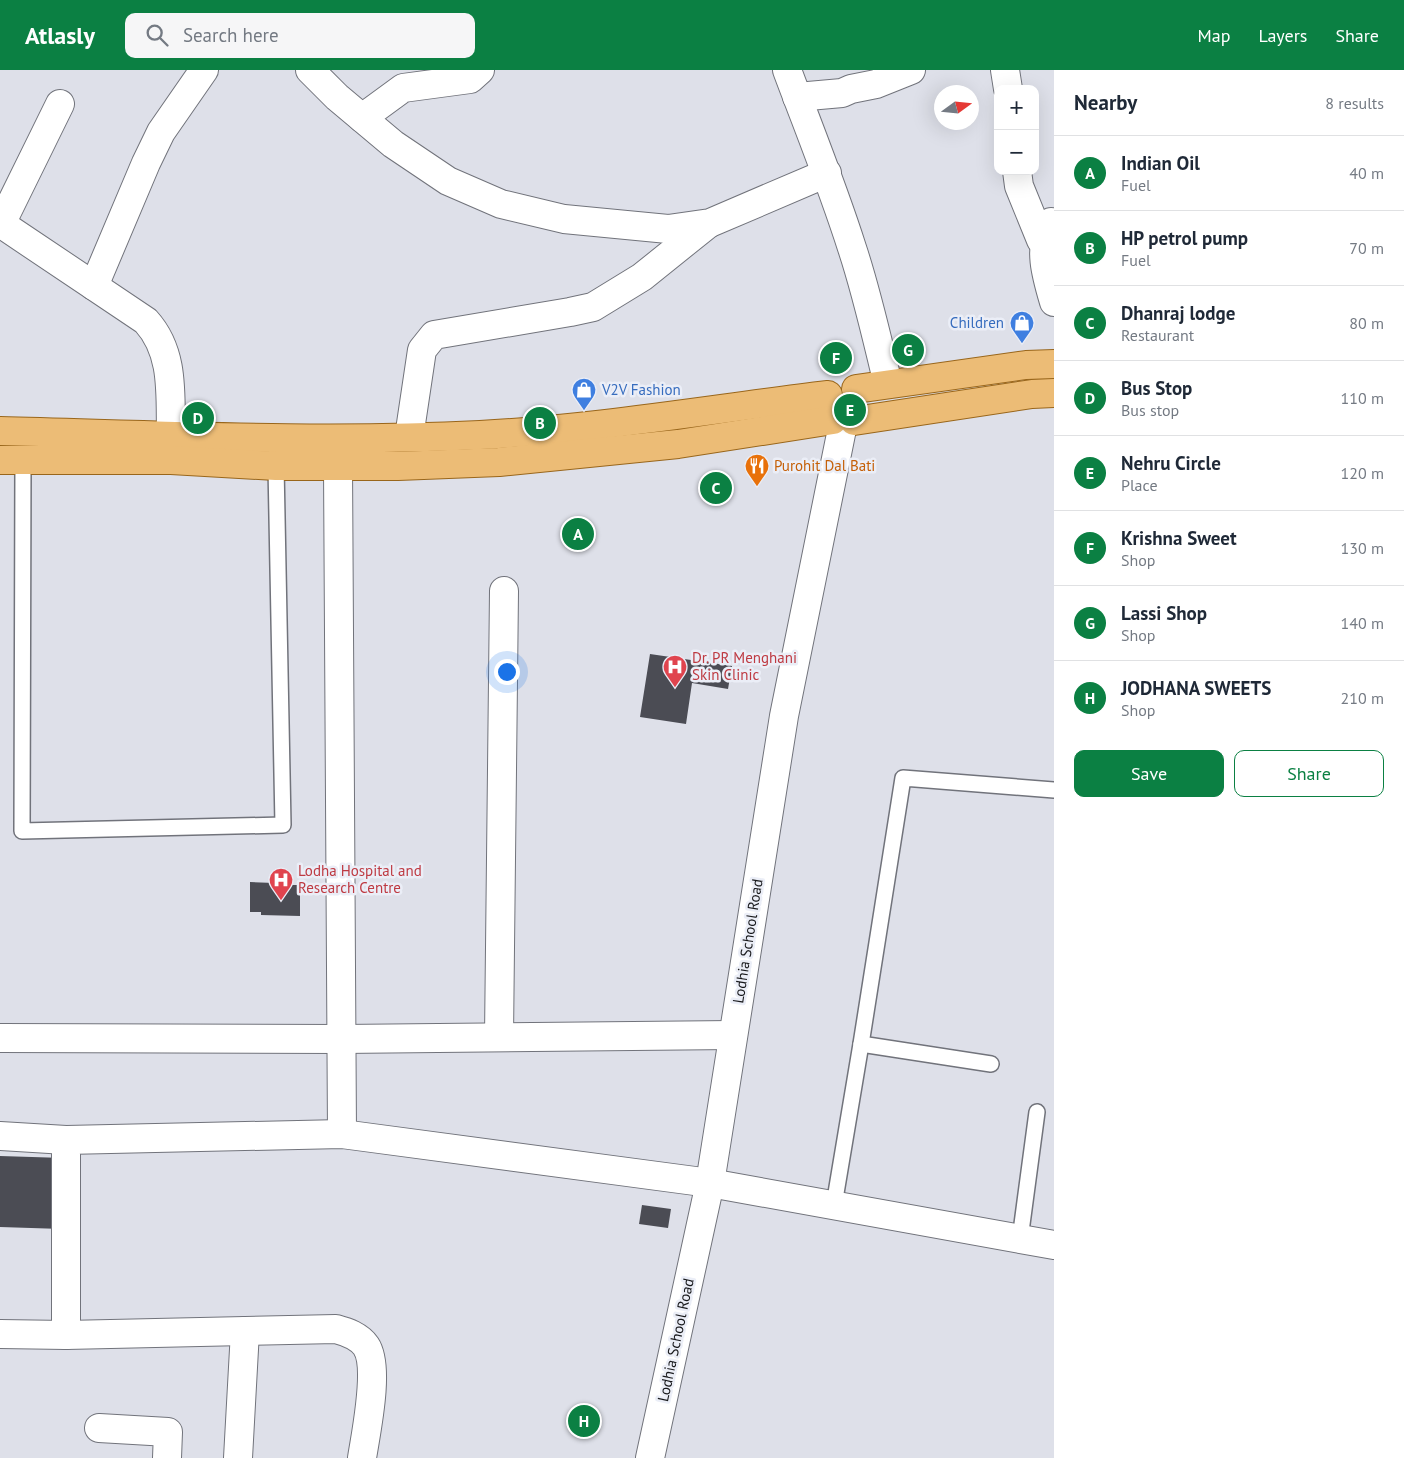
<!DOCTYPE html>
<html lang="en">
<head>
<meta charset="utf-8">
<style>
  :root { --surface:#fff; --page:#f6f6f7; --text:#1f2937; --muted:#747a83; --line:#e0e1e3; --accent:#0b8043 }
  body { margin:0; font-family:"PT Sans",sans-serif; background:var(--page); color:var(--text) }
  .controls { position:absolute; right:15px; top:15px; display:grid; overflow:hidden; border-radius:10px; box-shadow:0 5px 20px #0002 }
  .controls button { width:45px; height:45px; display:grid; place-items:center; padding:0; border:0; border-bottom:1px solid var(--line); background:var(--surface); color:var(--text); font:25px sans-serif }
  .compass { position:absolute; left:934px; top:15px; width:45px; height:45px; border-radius:50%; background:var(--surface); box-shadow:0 5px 20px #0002; rotate:75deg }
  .you { position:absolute; left:506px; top:601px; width:18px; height:18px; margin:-12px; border:4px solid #fff; border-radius:50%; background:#1a73e8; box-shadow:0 0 0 8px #1a73e833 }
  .badge { display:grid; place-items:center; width:32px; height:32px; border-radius:50%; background:var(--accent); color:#fff; font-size:16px; font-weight:700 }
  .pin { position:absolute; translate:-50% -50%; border:2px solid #fff; box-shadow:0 1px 5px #0006 }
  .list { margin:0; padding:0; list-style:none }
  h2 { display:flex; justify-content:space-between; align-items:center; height:65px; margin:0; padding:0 20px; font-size:21px }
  h2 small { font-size:16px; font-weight:400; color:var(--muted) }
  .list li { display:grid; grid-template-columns:32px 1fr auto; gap:15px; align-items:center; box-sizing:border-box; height:75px; padding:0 20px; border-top:1px solid var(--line) }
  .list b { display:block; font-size:19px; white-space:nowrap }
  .list p { margin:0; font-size:16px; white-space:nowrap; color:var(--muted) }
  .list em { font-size:16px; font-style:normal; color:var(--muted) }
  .actions { display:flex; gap:10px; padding:15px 20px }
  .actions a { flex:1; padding:11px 0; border:1px solid var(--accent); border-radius:10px; text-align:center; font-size:18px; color:var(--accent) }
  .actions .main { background:var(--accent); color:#fff }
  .icon { flex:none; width:28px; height:28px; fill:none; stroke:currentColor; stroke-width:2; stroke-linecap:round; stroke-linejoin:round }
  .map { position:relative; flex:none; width:1054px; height:1388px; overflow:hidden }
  header { display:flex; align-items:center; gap:30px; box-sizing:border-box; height:70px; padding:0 25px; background:var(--accent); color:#fff }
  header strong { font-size:24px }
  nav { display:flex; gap:28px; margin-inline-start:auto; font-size:18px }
  .search { width:350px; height:45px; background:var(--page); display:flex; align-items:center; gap:12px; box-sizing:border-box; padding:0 18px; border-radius:10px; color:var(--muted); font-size:19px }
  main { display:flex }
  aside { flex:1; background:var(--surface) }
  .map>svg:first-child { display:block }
  .building { fill:#4b4c54 }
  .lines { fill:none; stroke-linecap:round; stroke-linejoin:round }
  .service-casing { stroke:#71737b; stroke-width:18 }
  .minor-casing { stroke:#71737b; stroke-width:30 }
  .tertiary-casing { stroke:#71737b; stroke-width:30 }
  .primary-casing { stroke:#99661b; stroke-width:30 }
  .service { stroke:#fff; stroke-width:15 }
  .minor { stroke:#fff; stroke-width:28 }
  .tertiary { stroke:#fff; stroke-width:28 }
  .primary { stroke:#ecbc76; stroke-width:28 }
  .labels { text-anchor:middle; stroke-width:5; stroke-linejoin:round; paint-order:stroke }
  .shop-label { font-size:15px; fill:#366cbe; stroke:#ebeef7; text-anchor:end }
  .food-label { font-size:15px; fill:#c56008; stroke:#ebeef7; text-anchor:start }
  .health-label { font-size:15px; fill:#be3a42; stroke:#ebeef7; text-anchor:start }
  .street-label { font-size:15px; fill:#18191c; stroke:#ebeef7 }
</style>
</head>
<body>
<header>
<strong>Atlasly</strong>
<div class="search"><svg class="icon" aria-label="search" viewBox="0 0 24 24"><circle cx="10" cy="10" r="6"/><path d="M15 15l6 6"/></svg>Search here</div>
<nav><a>Map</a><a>Layers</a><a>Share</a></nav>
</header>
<main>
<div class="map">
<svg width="1054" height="1388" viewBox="0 0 1054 1388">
  <rect width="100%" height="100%" fill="#dee0e9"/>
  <g class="building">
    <polygon points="650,584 732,596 728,619 692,613 686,654 640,647"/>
    <polygon points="274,807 291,807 290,815 300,815 300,846 261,845 261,842 250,842 250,812 274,813"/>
    <polygon points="0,1086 64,1088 62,1159 0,1157"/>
    <polygon points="642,1135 671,1139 668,1158 639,1154"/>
  </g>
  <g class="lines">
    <defs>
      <g id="service">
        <polyline points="23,391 22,761 283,755 276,396"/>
        <polyline points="991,994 861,974 903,708 1054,720"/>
        <polyline points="834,1135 861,974"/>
        <polyline points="1020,1169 1037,1042"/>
      </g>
      <g id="minor">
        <polyline points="310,0 337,27 393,74 448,111 501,134 564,149 668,159 710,153 827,103"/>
        <polyline points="1005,0 1008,19"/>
        <polyline points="797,27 842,23 851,19 876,14 911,0"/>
        <polyline points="362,48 403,18 470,9 480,0"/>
        <polyline points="1017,101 1019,116 1041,170 1049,154"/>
        <path d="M1051 152C1038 179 1046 205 1054 232"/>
        <path d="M0 153 146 251C175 283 170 325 171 365"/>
        <polyline points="1,154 60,34"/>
        <polyline points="94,216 146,93 161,62 204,0"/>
        <polyline points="409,367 422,280 434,265 570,242 593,237 642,207 708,154"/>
        <polyline points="338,396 342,1064"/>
        <polyline points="499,967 504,521"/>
        <polyline points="0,968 342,969 733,965"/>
        <polyline points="0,1066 66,1070"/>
        <path d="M0 1264 66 1265 336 1259C347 1262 359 1266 366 1276 380 1297 366 1362 362 1388"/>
        <polyline points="66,1265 66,1070 342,1064 710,1113 1054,1175"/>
        <polyline points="99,1358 168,1362 167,1388"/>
        <polyline points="238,1388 245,1261"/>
      </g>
      <g id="tertiary">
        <path d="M787 0C809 59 833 118 852 178 867 223 877 269 888 314"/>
        <polyline points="650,1388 710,1113 784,646 843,354"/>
      </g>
      <g id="primary">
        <polyline points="856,319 1026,295 1054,294"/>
        <polyline points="854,351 1032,324 1054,323"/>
        <path d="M0 361C160 365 320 373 480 365 596 359 712 339 828 325"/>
        <polyline points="0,390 171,390 276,396 398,396 499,392 678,374 833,350"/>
      </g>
    </defs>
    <use href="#service" class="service-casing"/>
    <use href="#minor" class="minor-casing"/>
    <use href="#tertiary" class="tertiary-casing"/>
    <use href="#primary" class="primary-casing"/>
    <use href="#service" class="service"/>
    <use href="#minor" class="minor"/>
    <use href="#tertiary" class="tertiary"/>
    <use href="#primary" class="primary"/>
  </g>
  <defs>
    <symbol id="shop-pin" viewBox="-11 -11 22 30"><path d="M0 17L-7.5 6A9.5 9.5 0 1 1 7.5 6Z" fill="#3f7fe0" stroke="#ebeef7"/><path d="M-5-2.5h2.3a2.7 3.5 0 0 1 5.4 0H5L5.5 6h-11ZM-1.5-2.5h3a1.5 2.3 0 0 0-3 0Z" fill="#fff"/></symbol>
    <symbol id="restaurant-pin" viewBox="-11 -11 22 30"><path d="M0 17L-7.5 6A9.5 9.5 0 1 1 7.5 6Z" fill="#e8710a" stroke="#ebeef7"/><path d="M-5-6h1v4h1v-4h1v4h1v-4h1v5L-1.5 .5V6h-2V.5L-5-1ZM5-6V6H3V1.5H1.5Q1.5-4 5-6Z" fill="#fff"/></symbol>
    <symbol id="hospital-pin" viewBox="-11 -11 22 30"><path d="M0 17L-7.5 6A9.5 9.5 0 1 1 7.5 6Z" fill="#e0444e" stroke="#ebeef7"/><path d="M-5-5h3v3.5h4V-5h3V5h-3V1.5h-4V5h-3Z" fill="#fff"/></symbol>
  </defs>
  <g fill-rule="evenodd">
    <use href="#shop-pin" x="1008" y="239" width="28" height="38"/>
    <use href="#shop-pin" x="570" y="306" width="28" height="38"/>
    <use href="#restaurant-pin" x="743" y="382" width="28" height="38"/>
    <use href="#hospital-pin" x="661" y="583" width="28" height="38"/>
    <use href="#hospital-pin" x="267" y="796" width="28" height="38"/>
  </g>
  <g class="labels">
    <g class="shop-label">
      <text x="1004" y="258">Children</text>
      <text x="602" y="325" text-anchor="start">V2V Fashion</text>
    </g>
    <g class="food-label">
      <text x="774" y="401">Purohit Dal Bati</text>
    </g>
    <g class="health-label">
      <text x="692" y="593">Dr. PR Menghani<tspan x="692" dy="17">Skin Clinic</tspan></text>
      <text x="298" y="806">Lodha Hospital and<tspan x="298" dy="17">Research Centre</tspan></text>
    </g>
    <g class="street-label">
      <text transform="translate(748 871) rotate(-81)" y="5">Lodhia School Road</text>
      <text transform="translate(676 1270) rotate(-78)" y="5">Lodhia School Road</text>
    </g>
  </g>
</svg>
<div class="controls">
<button>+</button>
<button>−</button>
</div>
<svg class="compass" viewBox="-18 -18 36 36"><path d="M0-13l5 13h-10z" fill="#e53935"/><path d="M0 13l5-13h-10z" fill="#747a83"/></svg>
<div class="you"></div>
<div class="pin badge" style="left:578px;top:464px">A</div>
<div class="pin badge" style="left:540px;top:353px">B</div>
<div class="pin badge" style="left:716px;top:418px">C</div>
<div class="pin badge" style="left:198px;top:348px">D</div>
<div class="pin badge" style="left:850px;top:340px">E</div>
<div class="pin badge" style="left:836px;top:288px">F</div>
<div class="pin badge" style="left:908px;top:280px">G</div>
<div class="pin badge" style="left:584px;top:1351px">H</div>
</div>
<aside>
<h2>Nearby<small>8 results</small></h2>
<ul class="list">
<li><span class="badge">A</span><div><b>Indian Oil</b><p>Fuel</p></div><em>40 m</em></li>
<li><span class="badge">B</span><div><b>HP petrol pump</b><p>Fuel</p></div><em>70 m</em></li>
<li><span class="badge">C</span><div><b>Dhanraj lodge</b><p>Restaurant</p></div><em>80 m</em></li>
<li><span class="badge">D</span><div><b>Bus Stop</b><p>Bus stop</p></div><em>110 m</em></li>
<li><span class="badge">E</span><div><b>Nehru Circle</b><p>Place</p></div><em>120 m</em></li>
<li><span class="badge">F</span><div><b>Krishna Sweet</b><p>Shop</p></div><em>130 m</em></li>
<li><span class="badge">G</span><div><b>Lassi Shop</b><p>Shop</p></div><em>140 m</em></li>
<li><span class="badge">H</span><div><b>JODHANA SWEETS</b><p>Shop</p></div><em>210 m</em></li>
</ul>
<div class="actions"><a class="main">Save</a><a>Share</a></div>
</aside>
</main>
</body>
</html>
